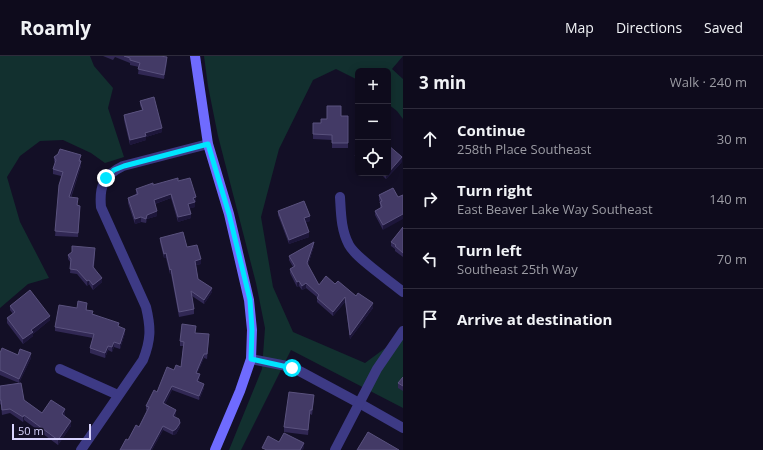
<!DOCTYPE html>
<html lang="en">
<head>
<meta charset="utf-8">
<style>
  :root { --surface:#0e0b1c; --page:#1c1929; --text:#f1f3f6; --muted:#9b9ba3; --line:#2e2b3b }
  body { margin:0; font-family:"Open Sans",sans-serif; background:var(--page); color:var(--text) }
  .controls { position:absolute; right:12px; top:12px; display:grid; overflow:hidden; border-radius:6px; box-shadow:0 2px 10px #0003 }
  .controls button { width:36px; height:36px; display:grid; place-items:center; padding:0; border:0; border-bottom:1px solid var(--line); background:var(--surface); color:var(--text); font:20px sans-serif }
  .scale { position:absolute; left:12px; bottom:10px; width:79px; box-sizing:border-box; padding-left:4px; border:2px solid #d9d4ff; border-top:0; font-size:11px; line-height:14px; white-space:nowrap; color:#d9d4ff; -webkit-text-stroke:3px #130f26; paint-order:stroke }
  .stop { position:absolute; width:12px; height:12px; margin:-9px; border:3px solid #00e5ff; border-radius:50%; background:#fff }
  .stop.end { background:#00e5ff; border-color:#fff; box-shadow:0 1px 4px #0008 }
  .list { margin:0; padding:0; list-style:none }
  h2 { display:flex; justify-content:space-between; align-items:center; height:52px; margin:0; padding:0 16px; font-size:17px }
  h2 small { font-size:13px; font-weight:400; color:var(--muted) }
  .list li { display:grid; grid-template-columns:26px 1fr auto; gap:12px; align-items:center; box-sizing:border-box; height:60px; padding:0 16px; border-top:1px solid var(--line) }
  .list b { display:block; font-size:15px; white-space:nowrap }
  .list p { margin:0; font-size:13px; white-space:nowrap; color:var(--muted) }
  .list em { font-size:13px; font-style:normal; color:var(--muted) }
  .icon { flex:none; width:22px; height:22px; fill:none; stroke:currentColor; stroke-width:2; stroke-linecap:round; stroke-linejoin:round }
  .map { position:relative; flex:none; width:403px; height:394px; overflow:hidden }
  header { display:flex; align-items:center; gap:24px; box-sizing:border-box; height:56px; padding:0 20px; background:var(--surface); border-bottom:1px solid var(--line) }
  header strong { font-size:19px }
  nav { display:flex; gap:22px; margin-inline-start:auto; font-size:14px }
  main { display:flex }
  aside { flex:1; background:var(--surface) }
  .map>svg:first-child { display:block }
  .green { fill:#12302f }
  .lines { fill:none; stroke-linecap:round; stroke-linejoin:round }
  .street { stroke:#3d3a85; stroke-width:10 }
  .secondary { stroke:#6f6bff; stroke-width:10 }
  .wall { fill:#312854 }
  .shaded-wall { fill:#1d163a }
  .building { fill:#433a66; stroke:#5a527e }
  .route { stroke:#00e5ff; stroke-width:5 }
</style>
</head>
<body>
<header>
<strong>Roamly</strong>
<nav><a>Map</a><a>Directions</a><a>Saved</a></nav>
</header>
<main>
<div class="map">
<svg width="403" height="394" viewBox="0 0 403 394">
  <rect width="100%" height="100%" fill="#130f26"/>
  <g class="green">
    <polygon points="0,0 90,0 94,10 113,32 108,52 124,101 105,107 91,97 63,84 40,85 20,100 7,121 20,166 49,222 28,228 0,252"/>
    <polygon points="204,0 403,0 392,13 403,23 403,63 397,55 388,48 388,15 358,15 358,24 336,13 313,24 279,93 261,161 273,231 293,276 365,307 403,279 403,352 291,294 241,394 229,394 262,313 265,272 256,227 218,80 208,30"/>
  </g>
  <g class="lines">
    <g class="street">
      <path d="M340 141C341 158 341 174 349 189 356 202 390 225 403 236"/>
      <polyline points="251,303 292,311 359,347 403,372"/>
      <polyline points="60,313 118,339"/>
      <path d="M81 394 143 304C151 284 151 272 146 251L101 151C99 130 104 119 123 110L208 88"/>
      <polyline points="335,394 377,313 403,275"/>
    </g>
    <polyline class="secondary" points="195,0 208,88 229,158 249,244 252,274 251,303 240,335 215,394"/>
  </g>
  <g class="wall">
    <polygon points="103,0 160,0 167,6 164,23 138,18 139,11 130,9 130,7 115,1 113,4"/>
    <polygon points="140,45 162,76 146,81 146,84 130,89 124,64 124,59 142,54 140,49"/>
    <polygon points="341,60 348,60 348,92 332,92 332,84 313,83 313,67 321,67"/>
    <polygon points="358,96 358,107 355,104 355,99"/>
    <polygon points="54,101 81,104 81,110 71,142 78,149 80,154 78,181 55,180 61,120 53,118 53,113 55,107 54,105"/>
    <polygon points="402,106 386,123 380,117 378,119 376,117 388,117"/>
    <polygon points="178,125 196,146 195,146 195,151 190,152 191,162 178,166 171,142 155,148 157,160 147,163 146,167 141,166 135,168 128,147 128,142 136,138 136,133 153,129"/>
    <polygon points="393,132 383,174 375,159 375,155 380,152 380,146 379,144 379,139"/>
    <polygon points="278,155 310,165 306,166 309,181 289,188 278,159"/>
    <polygon points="403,171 403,201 395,195 395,193 391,190 391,186"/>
    <polygon points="160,182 187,191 201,208 196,209 198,223 212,236 204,248 192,240 194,253 194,258 179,261 171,218 170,218 166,202 164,202 160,186"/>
    <polygon points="314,190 308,209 319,229 335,228 356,240 373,252 350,283 345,246 333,260 317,246 317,241 306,232 302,234 299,230 297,231 290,217 290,213 293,211 289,204 289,200"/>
    <polygon points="95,197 94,211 102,226 93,234 89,228 87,230 77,218 70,217 71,207 68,203 68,199"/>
    <polygon points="10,250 50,264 33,278 33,280 23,288 7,267 7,262 13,258 10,254"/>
    <polygon points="87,251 87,254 93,258 119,271 125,277 120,293 114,291 112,296 108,294 105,302 90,297 90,292 93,282 55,275 55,271 77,252"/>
    <polygon points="196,277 209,283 207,303 204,302 197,317 200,323 198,326 204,332 199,344 172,334 165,348 176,359 174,361 180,371 176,378 173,379 163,374 152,394 120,394 139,371 147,355 146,354 146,350 174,314 181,311 183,290 180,290 180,285"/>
    <polygon points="0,297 18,299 31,302 19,327 24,344 42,357 65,358 64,360 71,370 58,389 24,364 23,366 10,357 2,359 1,349 0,348 0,330 19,327 0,319"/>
    <polygon points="403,321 403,335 398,332 398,327"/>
    <polygon points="314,344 312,359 310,358 308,379 284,376 284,371"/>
  </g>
  <g class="shaded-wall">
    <polygon points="167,1 167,6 164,23 164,19"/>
    <polygon points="162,72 162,76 146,81 146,84 130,89 130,84 145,77"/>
    <polygon points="402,101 402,106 386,123 386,119"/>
    <polygon points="81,105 81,110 69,146 69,141"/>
    <polygon points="171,138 171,142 154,148 154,144"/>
    <polygon points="196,141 196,146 193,147 193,142"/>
    <polygon points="195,146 195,151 188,153 188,148"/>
    <polygon points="157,155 157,160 147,163 146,167 146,163 147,159"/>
    <polygon points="191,158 191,162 178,166 178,161"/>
    <polygon points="403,158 403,163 383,174 383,169"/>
    <polygon points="310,160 310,165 304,167 304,162"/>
    <polygon points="141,161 141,166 135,168 135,163"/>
    <polygon points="309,176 309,181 289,188 289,184"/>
    <polygon points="314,186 314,190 307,212 307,207"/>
    <polygon points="166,197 166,202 164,202 164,198"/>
    <polygon points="201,203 201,208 195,209 195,205"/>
    <polygon points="171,213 171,218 170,218 170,214"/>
    <polygon points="102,222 102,226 93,234 93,229"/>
    <polygon points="89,224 89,228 87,230 87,225"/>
    <polygon points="299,225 299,230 297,231 297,226"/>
    <polygon points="306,227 306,232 302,234 302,230"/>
    <polygon points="212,232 212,236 204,248 204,244"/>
    <polygon points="345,241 345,246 333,260 333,256"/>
    <polygon points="373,247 373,252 350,283 350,279"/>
    <polygon points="50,260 50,264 33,278 33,280 23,288 23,283 31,274"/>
    <polygon points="125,273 125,277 120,293 120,288"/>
    <polygon points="114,286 114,291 112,296 112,291"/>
    <polygon points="108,290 108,294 105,302 105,297"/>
    <polygon points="31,297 31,302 19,327 19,323"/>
    <polygon points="204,298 204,302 196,321 196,317"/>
    <polygon points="200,318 200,323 197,329 197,325"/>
    <polygon points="204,328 204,332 199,344 199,340"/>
    <polygon points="172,330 172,334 163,352 163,347"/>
    <polygon points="65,353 65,358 62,363 62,358"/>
    <polygon points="176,354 176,359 173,365 173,360"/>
    <polygon points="310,354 310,358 308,379 308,374"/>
    <polygon points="24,359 24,364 23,366 23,361"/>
    <polygon points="71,365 71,370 58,389 58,384"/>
    <polygon points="180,367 180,371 176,378 173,379 173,375"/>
    <polygon points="163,370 163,374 152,394 150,394"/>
    <polygon points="304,387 304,392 303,394 300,394"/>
  </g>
  <g class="building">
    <polygon points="124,0 160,0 167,1 164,19 138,13 140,7 130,4 130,2"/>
    <polygon points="154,41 162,72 145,77 146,80 130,84 124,59 143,54 140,45"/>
    <polygon points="327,50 341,50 341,60 348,60 348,87 332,87 332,79 313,78 313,67 321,67 321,63 327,63"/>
    <polygon points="388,89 402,101 388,117"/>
    <polygon points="60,93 81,99 79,105 81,105 69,141 78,142 77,149 80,150 78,177 55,175 59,129 63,116 53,113 56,104 54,101 58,98"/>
    <polygon points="358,96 358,103 355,99"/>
    <polygon points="178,122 178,125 190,122 196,141 193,142 195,146 188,148 191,158 178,161 171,138 154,144 157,155 147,159 146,163 141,161 135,163 128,142 138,138 136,133 153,127 153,129"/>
    <polygon points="393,132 398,141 403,139 403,158 383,169 375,155 382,151 380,146 382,145 379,139"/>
    <polygon points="304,145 310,160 304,162 309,176 289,184 278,155"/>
    <polygon points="403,171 403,197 395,190 396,189 391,186"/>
    <polygon points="183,176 187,191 197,189 201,203 195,205 198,223 212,232 204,244 191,235 194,253 179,256 171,213 170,214 166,197 164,198 160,182"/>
    <polygon points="314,186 307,207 319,229 326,220 335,228 338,225 356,240 358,237 373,247 350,279 345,241 333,256 317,242 319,239 306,227 302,230 299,225 297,226 290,213 295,210 289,200"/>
    <polygon points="72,190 95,192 93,211 102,222 93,229 89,224 87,225 77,214 70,213 71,203 68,199 72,196"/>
    <polygon points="30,234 50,260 31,274 33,276 23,283 7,262 15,256 10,250"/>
    <polygon points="78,245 87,247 86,254 93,255 92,258 119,267 118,270 125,273 120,288 114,286 112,291 108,290 105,297 90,292 94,278 55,271 59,249 77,252"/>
    <polygon points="182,268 196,270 195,277 209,278 207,298 204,298 196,317 200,318 197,325 204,328 199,340 172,330 163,347 176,354 173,360 179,363 180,367 176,373 173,375 163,370 150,394 120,394 126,383 128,384 136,369 139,371 149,351 146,350 154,334 157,336 167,311 174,314 176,309 181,311 184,286 180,285"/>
    <polygon points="2,292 18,299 20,293 31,297 19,323 0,314 0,297"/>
    <polygon points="403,321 403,330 398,327"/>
    <polygon points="21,327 24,344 42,357 51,344 65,353 62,358 71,365 58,384 24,359 23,361 10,353 2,354 1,344 0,344 0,330"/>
    <polygon points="289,336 314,339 312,354 310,354 308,374 284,371"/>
    <polygon points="368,376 399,394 357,394"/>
    <polygon points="284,377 304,387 300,394 267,394 262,392 268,380 279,386"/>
  </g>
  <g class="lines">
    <polyline class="route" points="106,122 114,114 124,110 208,88 229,158 250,244 252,274 251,303 292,312"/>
  </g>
</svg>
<div class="controls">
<button>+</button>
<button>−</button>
<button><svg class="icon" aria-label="locate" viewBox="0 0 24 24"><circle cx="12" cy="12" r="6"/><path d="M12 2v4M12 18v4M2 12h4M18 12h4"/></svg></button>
</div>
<div class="scale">50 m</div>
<div class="stop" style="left:292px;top:312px"></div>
<div class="stop end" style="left:106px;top:122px"></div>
</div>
<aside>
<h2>3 min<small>Walk · 240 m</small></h2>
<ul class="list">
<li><svg class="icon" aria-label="ahead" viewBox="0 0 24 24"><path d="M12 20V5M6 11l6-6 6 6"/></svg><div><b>Continue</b><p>258th Place Southeast</p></div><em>30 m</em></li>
<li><svg class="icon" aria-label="right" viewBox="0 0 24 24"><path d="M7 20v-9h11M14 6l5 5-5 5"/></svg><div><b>Turn right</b><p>East Beaver Lake Way Southeast</p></div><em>140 m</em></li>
<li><svg class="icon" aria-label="left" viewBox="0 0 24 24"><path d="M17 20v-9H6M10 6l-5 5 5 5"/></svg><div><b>Turn left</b><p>Southeast 25th Way</p></div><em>70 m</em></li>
<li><svg class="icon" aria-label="arrive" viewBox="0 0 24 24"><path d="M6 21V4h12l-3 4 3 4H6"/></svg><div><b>Arrive at destination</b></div></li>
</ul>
</aside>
</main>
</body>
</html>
